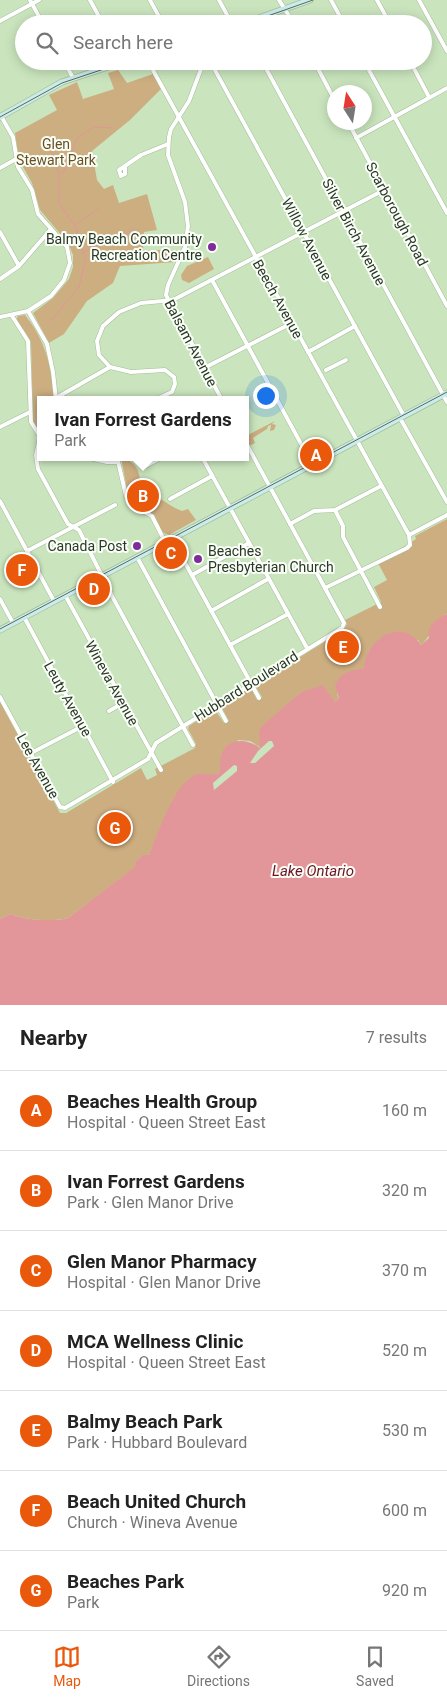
<!DOCTYPE html>
<html lang="en">
<head>
<meta charset="utf-8">
<style>
  :root { --surface:#fff; --page:#f2f2f2; --text:#222; --muted:#767676; --line:#e0e0e0; --accent:#ea580c }
  body { margin:0; font-family:Roboto,sans-serif; background:var(--page); color:var(--text) }
  .compass { position:absolute; left:327px; top:85px; width:45px; height:45px; border-radius:50%; background:var(--surface); box-shadow:0 2px 12px #0003; rotate:348deg }
  .you { position:absolute; left:265px; top:395px; width:18px; height:18px; margin:-12px; border:4px solid #fff; border-radius:50%; background:#1a73e8; box-shadow:0 0 0 8px #1a73e833 }
  .badge { display:grid; place-items:center; width:32px; height:32px; border-radius:50%; background:var(--accent); color:#fff; font-size:16px; font-weight:700 }
  .pin { position:absolute; translate:-50% -50%; border:2px solid #fff; box-shadow:0 1px 5px #0006 }
  .popup { position:absolute; left:37px; top:396px; width:212px; height:65px; box-sizing:border-box; display:grid; place-content:center; border-radius:0px; background:var(--surface); filter:drop-shadow(0 1px 4px #0005); font-size:16px; white-space:nowrap; color:var(--muted) }
  .popup b { font-size:19px; color:var(--text) }
  .popup::after { content:''; position:absolute; left:50%; top:100%; margin-left:-10px; border:10px solid transparent; border-top-color:var(--surface) }
  .list { margin:0; padding:0; list-style:none }
  h2 { display:flex; justify-content:space-between; align-items:center; height:65px; margin:0; padding:0 20px; font-size:21px }
  h2 small { font-size:16px; font-weight:400; color:var(--muted) }
  .list li { display:grid; grid-template-columns:32px 1fr auto; gap:15px; align-items:center; box-sizing:border-box; height:80px; padding:0 20px; border-top:1px solid var(--line) }
  .list b { display:block; font-size:19px; white-space:nowrap }
  .list p { margin:0; font-size:16px; white-space:nowrap; color:var(--muted) }
  .list em { font-size:16px; font-style:normal; color:var(--muted) }
  .icon { flex:none; width:28px; height:28px; fill:none; stroke:currentColor; stroke-width:2; stroke-linecap:round; stroke-linejoin:round }
  .map { position:relative; flex:none; width:447px; height:1005px; overflow:hidden }
  .search { position:absolute; background:var(--surface); box-shadow:0 2px 12px #0003; left:15px; right:15px; top:15px; height:55px; display:flex; align-items:center; gap:12px; box-sizing:border-box; padding:0 18px; border-radius:28px; color:var(--muted); font-size:19px }
  .sheet { height:625px; background:var(--surface) }
  nav { display:flex; justify-content:space-around; align-items:center; box-sizing:border-box; height:70px; border-top:1px solid var(--line); background:var(--surface); font-size:14px; color:var(--muted) }
  nav a { display:grid; justify-items:center; gap:2px }
  nav .on { color:var(--accent) }
  .map>svg:first-child { display:block }
  .green { fill:#cdae81 }
  .water { fill:#e3969a }
  .pier { fill:#cae5be }
  .lines { fill:none; stroke-linecap:round; stroke-linejoin:round }
  .stream { stroke:#e3969a; stroke-width:1 }
  .minor-casing { stroke:#a3be98; stroke-width:5 }
  .secondary-casing { stroke:#a3be98; stroke-width:7 }
  .minor { stroke:#fff; stroke-width:4 }
  .secondary { stroke:#cbecec; stroke-width:5.5 }
  .tram { stroke:#5a6a54; stroke-width:1 }
  .poi-dot { fill:#7f2c9b; stroke:#f9fff7; stroke-width:2 }
  .labels { text-anchor:middle; stroke-width:4; stroke-linejoin:round; paint-order:stroke }
  .park-label { font-size:14px; fill:#6c4f21; stroke:#f9fff7 }
  .street-label { font-size:14px; fill:#2b3627; stroke:#f9fff7 }
  .poi-label { font-size:14px; fill:#2b3627; stroke:#f9fff7; text-anchor:end }
  .water-label { font-size:15px; font-style:italic; fill:#6e1324; stroke:#f9fff7 }
</style>
</head>
<body>
<div class="map">
<svg width="447" height="1005" viewBox="0 0 447 1005">
  <rect width="100%" height="100%" fill="#cae5be"/>
  <g class="green">
    <polygon points="118,70 127,83 153,74 161,89 130,120 92,151 97,180 104,189 113,185 119,203 147,194 157,230 144,232 143,250 181,250 176,262 120,266 113,283 87,301 64,334 49,343 33,313 53,298 69,279 73,267 73,255 68,243 40,210 32,183 19,160 15,133 57,110 49,95 77,82 83,99 114,89 108,73"/>
    <polygon points="208,257 214,269 189,283 182,280 181,275 187,266"/>
    <path d="M25 315C46 341 52 368 54 400H41L40 435 33 422 31 342 16 321 18 316Z"/>
    <polygon points="275,421 272,424 276,425 274,430 270,431 271,425 268,426 267,429 253,438 255,443 249,446 246,436"/>
    <path d="M121 457C138 464 138 469 142 487 156 494 168 506 182 511L188 509 196 520 169 535 162 532 152 514 136 506 128 495Z"/>
    <path d="M447 519V614C436 619 431 637 421 645L418 640 380 638 369 651 364 668 337 694 339 698 334 703 327 691 301 692 273 718 260 747 250 741 238 740 218 774 166 817 149 855H144L136 861V867L68 918C53 922 24 920 11 914L0 919V702L60 813H66L141 768 147 780 157 775 155 769 195 748 196 744 188 729 189 726 215 710 224 723 229 721 222 708 223 704 248 689 252 690 257 700 262 697 256 687 258 683 344 630 347 624 345 620 381 602 374 587 387 580 378 563 416 539 415 536Z"/>
  </g>
  <path class="water" d="M447 614V1005H0V919L11 914C23 920 55 922 68 918L135 867 136 861 143 855H149C158 834 173 785 195 775 202 772 210 775 218 774 222 768 219 762 221 755 227 737 248 738 260 748L259 731 262 726 301 692 323 685 335 702 339 698 335 686C343 669 350 672 364 668 366 639 401 616 421 645L429 638C426 626 436 619 447 614Z"/>
  <g class="pier">
    <polygon points="269,741 272,741 274,746 255,763 250,763 258,751"/>
    <polygon points="234,765 237,766 237,771 214,790 213,783"/>
  </g>
  <g class="lines">
    <g class="stream">
      <polyline points="50,146 59,174 59,203 76,228 80,244 86,258 79,287 50,322"/>
      <polyline points="60,174 64,171 77,138 94,127 114,128"/>
      <polyline points="75,225 99,208"/>
      <polyline points="85,252 102,240 118,239 135,227"/>
    </g>
    <defs>
      <g id="minor">
        <polyline points="30,0 43,24"/>
        <polyline points="90,0 103,24"/>
        <polyline points="150,0 163,24"/>
        <polyline points="219,0 232,24"/>
        <polyline points="279,0 294,24"/>
        <polyline points="331,0 344,24"/>
        <polyline points="377,0 390,24"/>
        <polyline points="419,0 447,51"/>
        <polyline points="0,21 39,0"/>
        <polyline points="64,61 73,78"/>
        <polyline points="148,61 409,535 410,545 407,548 325,588"/>
        <polyline points="204,61 189,101 171,129 169,137 168,155 185,202 188,226 185,247 168,285 166,295 222,400"/>
        <polyline points="210,61 404,416"/>
        <polyline points="262,61 447,402"/>
        <polyline points="314,61 334,99"/>
        <polyline points="364,61 447,213"/>
        <polyline points="410,61 429,97"/>
        <polyline points="348,122 447,306"/>
        <polyline points="356,138 447,88"/>
        <polyline points="125,166 125,174 121,176 119,170 141,155 168,144"/>
        <polyline points="0,168 16,159"/>
        <polyline points="0,232 19,266"/>
        <polyline points="0,279 19,266 51,229"/>
        <polyline points="212,280 312,464"/>
        <polyline points="28,311 47,344 53,372 56,400"/>
        <polyline points="12,316 28,341 31,422 41,438"/>
        <polyline points="0,317 28,311 51,296 64,280 70,263 67,247 38,214 32,190 18,167 13,137 1,116"/>
        <polyline points="308,352 355,326"/>
        <polyline points="204,368 292,323"/>
        <polyline points="326,370 346,360"/>
        <polyline points="56,398 110,367"/>
        <polyline points="154,400 172,392 175,384 174,377 165,370 131,372 110,367 99,355 97,341 103,326 119,312 141,303 173,300 384,190"/>
        <polyline points="400,418 447,502"/>
        <polyline points="0,427 30,412"/>
        <polyline points="40,438 36,455 38,469 68,524 79,530 112,596 193,745"/>
        <polyline points="85,457 107,462 118,462"/>
        <polyline points="117,457 126,496 136,508 152,516 165,542"/>
        <polyline points="202,457 307,648"/>
        <polyline points="144,467 162,457"/>
        <polyline points="170,499 212,476"/>
        <polyline points="0,501 54,601"/>
        <polyline points="335,510 343,526 343,537 380,607"/>
        <polyline points="290,524 314,511 335,510 381,486"/>
        <polyline points="409,535 447,515"/>
        <polyline points="172,539 259,698"/>
        <polyline points="27,551 115,505"/>
        <polyline points="137,557 226,721"/>
        <polyline points="192,575 249,543"/>
        <polyline points="65,595 161,770"/>
        <polyline points="0,599 13,623"/>
        <polyline points="211,611 268,579"/>
        <polyline points="24,617 113,782"/>
        <polyline points="230,645 288,614"/>
        <polyline points="0,697 60,807 65,808 148,759 156,743 342,628 344,623 246,443"/>
        <polyline points="109,711 123,703"/>
        <polyline points="31,753 83,726"/>
      </g>
      <g id="secondary">
        <polyline points="242,24 310,0"/>
        <polyline points="0,117 62,82 126,61"/>
        <polyline points="0,630 447,393"/>
      </g>
    </defs>
    <use href="#minor" class="minor-casing"/>
    <use href="#secondary" class="secondary-casing"/>
    <use href="#minor" class="minor"/>
    <use href="#secondary" class="secondary"/>
    <g class="tram">
      <polyline points="245,24 313,0"/>
      <polyline points="0,117 62,83 128,61"/>
      <polyline points="0,629 447,392"/>
    </g>
  </g>
  <g class="poi-dot">
    <circle cx="212" cy="247" r="5"/>
    <circle cx="137" cy="546" r="5"/>
    <circle cx="198" cy="559" r="5"/>
  </g>
  <g class="labels">
    <g class="park-label">
      <text x="56" y="149">Glen<tspan x="56" dy="16">Stewart Park</tspan></text>
    </g>
    <g class="street-label">
      <text transform="translate(397 214) rotate(62)" y="5">Scarborough Road</text>
      <text transform="translate(354 232) rotate(62)" y="5">Silver Birch Avenue</text>
      <text transform="translate(307 239) rotate(62)" y="5">Willow Avenue</text>
      <text transform="translate(278 299) rotate(61)" y="5">Beech Avenue</text>
      <text transform="translate(191 343) rotate(62)" y="5">Balsam Avenue</text>
      <text transform="translate(112 683) rotate(61)" y="5">Wineva Avenue</text>
      <text transform="translate(246 686) rotate(-32)" y="5">Hubbard Boulevard</text>
      <text transform="translate(68 699) rotate(61)" y="5">Leuty Avenue</text>
      <text transform="translate(38 766) rotate(61)" y="5">Lee Avenue</text>
    </g>
    <g class="poi-label">
      <text x="202" y="244">Balmy Beach Community<tspan x="202" dy="16">Recreation Centre</tspan></text>
      <text x="127" y="551">Canada Post</text>
      <text x="208" y="556" text-anchor="start">Beaches<tspan x="208" dy="16">Presbyterian Church</tspan></text>
    </g>
    <g class="water-label">
      <text x="313" y="876">Lake Ontario</text>
    </g>
  </g>
</svg>
<svg class="compass" viewBox="-18 -18 36 36"><path d="M0-13l5 13h-10z" fill="#e53935"/><path d="M0 13l5-13h-10z" fill="#767676"/></svg>
<div class="you"></div>
<div class="pin badge" style="left:316px;top:455px">A</div>
<div class="pin badge" style="left:143px;top:496px">B</div>
<div class="popup"><b>Ivan Forrest Gardens</b>Park</div>
<div class="pin badge" style="left:171px;top:553px">C</div>
<div class="pin badge" style="left:94px;top:589px">D</div>
<div class="pin badge" style="left:343px;top:647px">E</div>
<div class="pin badge" style="left:22px;top:570px">F</div>
<div class="pin badge" style="left:115px;top:828px">G</div>
<div class="search"><svg class="icon" aria-label="search" viewBox="0 0 24 24"><circle cx="10" cy="10" r="6"/><path d="M15 15l6 6"/></svg>Search here</div>
</div>
<section class="sheet">
<h2>Nearby<small>7 results</small></h2>
<ul class="list">
<li><span class="badge">A</span><div><b>Beaches Health Group</b><p>Hospital · Queen Street East</p></div><em>160 m</em></li>
<li><span class="badge">B</span><div><b>Ivan Forrest Gardens</b><p>Park · Glen Manor Drive</p></div><em>320 m</em></li>
<li><span class="badge">C</span><div><b>Glen Manor Pharmacy</b><p>Hospital · Glen Manor Drive</p></div><em>370 m</em></li>
<li><span class="badge">D</span><div><b>MCA Wellness Clinic</b><p>Hospital · Queen Street East</p></div><em>520 m</em></li>
<li><span class="badge">E</span><div><b>Balmy Beach Park</b><p>Park · Hubbard Boulevard</p></div><em>530 m</em></li>
<li><span class="badge">F</span><div><b>Beach United Church</b><p>Church · Wineva Avenue</p></div><em>600 m</em></li>
<li><span class="badge">G</span><div><b>Beaches Park</b><p>Park</p></div><em>920 m</em></li>
</ul>
</section>
<nav>
<a class="on"><svg class="icon" aria-label="map" viewBox="0 0 24 24"><path d="M3 6l6-2 6 2 6-2v14l-6 2-6-2-6 2zM9 4v14M15 6v14"/></svg>Map</a>
<a><svg class="icon" aria-label="directions" viewBox="0 0 24 24"><path d="M12 3l9 9-9 9-9-9zM9 14v-3h6M13 9l2 2-2 2"/></svg>Directions</a>
<a><svg class="icon" aria-label="saved" viewBox="0 0 24 24"><path d="M7 4h10v16l-5-4-5 4z"/></svg>Saved</a>
</nav>
</body>
</html>
